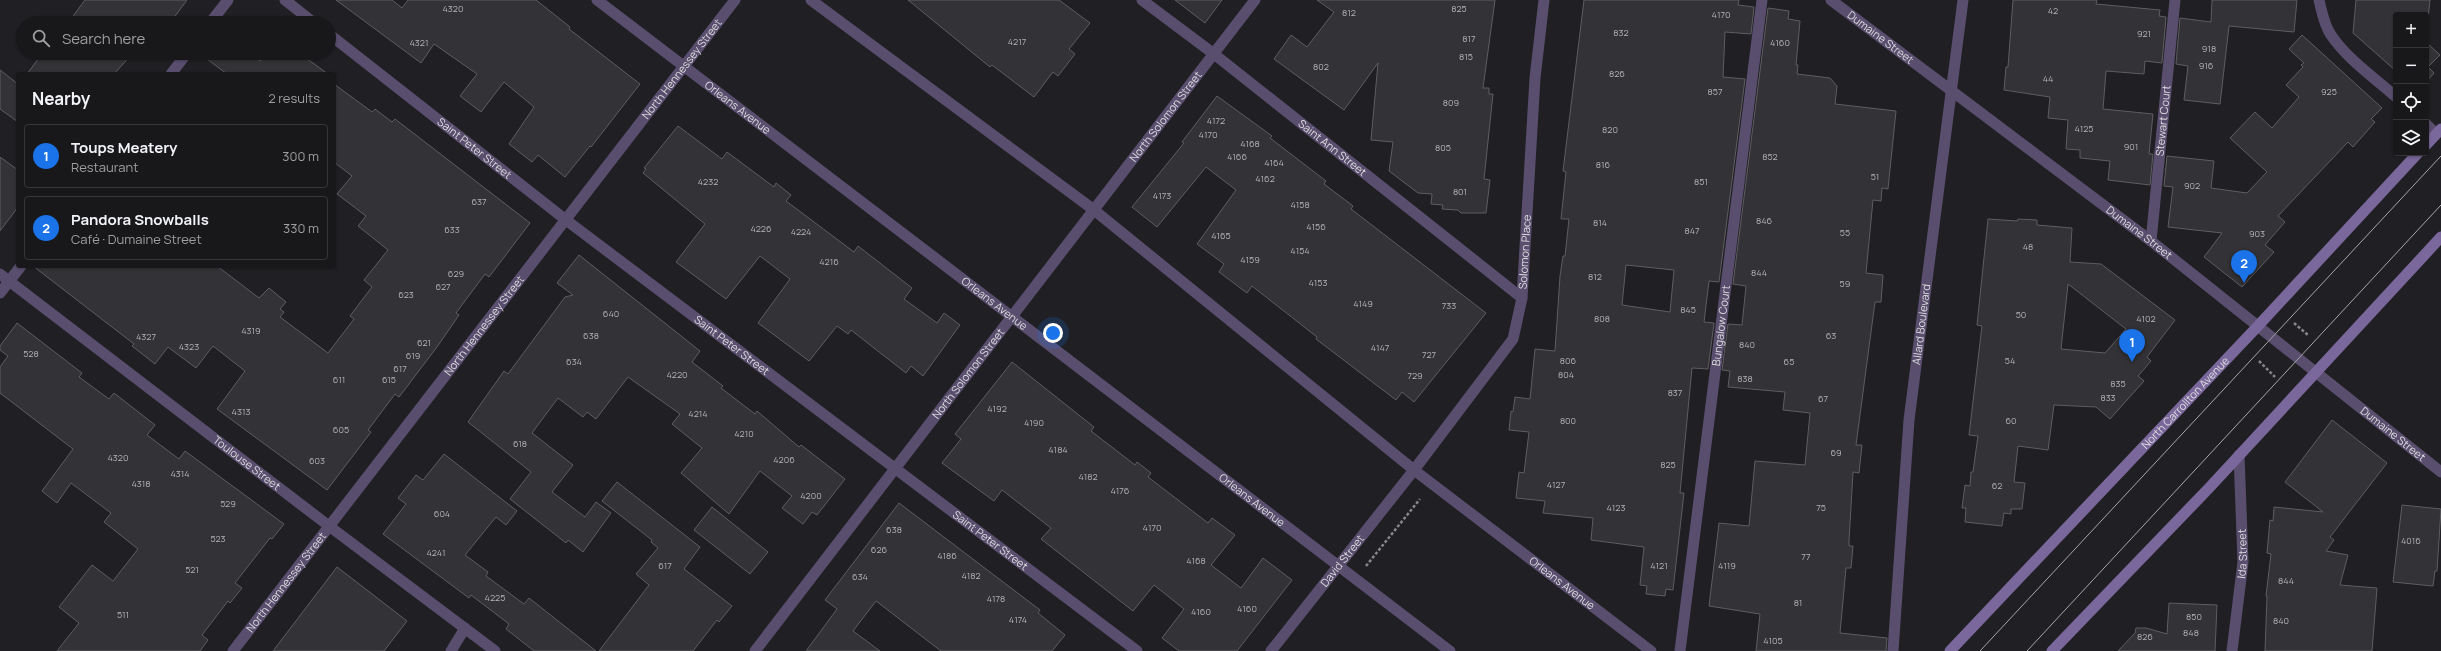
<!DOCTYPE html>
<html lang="en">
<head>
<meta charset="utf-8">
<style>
  :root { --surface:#18171a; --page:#212023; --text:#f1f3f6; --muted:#9f9fa2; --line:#363639; --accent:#1a73e8 }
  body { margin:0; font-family:Manrope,sans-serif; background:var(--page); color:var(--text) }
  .controls { position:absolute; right:12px; top:12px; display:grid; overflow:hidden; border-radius:4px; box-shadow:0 1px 3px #0004 }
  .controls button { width:36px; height:36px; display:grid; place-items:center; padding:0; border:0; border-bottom:1px solid var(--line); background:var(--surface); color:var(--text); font:20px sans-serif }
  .you { position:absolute; left:1053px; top:333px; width:14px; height:14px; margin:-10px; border:3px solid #fff; border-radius:50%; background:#1a73e8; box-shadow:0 0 0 6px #1a73e833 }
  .badge { display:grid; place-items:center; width:26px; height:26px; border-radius:50%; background:var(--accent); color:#fff; font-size:13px; font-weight:700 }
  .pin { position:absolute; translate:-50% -33px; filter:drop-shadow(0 1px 2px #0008) }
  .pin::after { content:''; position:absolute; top:21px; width:14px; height:12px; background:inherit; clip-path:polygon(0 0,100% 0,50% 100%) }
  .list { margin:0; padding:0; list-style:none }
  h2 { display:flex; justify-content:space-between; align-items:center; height:52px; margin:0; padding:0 16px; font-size:17px }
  h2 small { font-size:13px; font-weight:400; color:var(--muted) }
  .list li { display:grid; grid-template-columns:26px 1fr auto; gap:12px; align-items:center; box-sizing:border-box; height:64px; margin:0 8px 8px; padding:0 8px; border:1px solid var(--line); border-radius:4px }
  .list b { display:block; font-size:15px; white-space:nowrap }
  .list p { margin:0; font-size:13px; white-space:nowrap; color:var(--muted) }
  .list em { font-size:13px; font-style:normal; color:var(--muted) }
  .icon { flex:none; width:22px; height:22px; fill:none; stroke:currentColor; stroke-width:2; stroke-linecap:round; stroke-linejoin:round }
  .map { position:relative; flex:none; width:2441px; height:651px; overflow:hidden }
  .search { position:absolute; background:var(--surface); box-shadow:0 1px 3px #0004; left:16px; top:16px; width:320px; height:44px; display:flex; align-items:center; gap:10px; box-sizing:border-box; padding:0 14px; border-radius:22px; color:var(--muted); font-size:15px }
  .panel { position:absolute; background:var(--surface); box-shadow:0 1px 3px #0004; left:16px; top:72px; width:320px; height:196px; border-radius:4px }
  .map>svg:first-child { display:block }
  .building { fill:#333236; stroke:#5e5d61; fill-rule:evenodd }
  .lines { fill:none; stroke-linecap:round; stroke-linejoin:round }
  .path { stroke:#87878a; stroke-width:2.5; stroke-dasharray:3 2; stroke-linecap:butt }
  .service { stroke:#594e6e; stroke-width:11 }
  .minor { stroke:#594e6e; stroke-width:11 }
  .tertiary { stroke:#594e6e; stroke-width:11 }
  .secondary { stroke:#7a679b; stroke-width:11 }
  .tram { stroke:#a6a6a8; stroke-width:1 }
  .labels { text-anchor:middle; stroke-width:3; stroke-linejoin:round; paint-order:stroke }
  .number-label { font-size:9px; fill:#b2b2b4 }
  .street-label { font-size:11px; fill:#dcdcde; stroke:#0a090b }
</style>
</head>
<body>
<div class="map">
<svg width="2441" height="651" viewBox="0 0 2441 651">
  <rect width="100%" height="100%" fill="#201f23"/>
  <g class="building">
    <polygon points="85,0 187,0 170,23 68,23"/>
    <polygon points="336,0 392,0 402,8 408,0 536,0 570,27 569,29 640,84 591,147 590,146 565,177 538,155 532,162 509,144 534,107 504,82 481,112 460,96 477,74 434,44 421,63"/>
    <polygon points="908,0 1059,0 1090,23 1069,49 1075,54 1058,76 1053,72 1034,97 992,65 990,67"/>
    <polygon points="1175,0 1222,0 1205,23"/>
    <polygon points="1317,0 1495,0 1483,88 1489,88 1489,94 1493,94 1484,179 1490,180 1486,213 1461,213 1458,210 1442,209 1443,205 1431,204 1432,194 1418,193 1389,171 1393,142 1371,140 1378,63 1344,110 1274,59 1291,35 1307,47 1334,12"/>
    <path d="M1584 0H1739L1738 5 1754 7 1751 34 1725 32 1723 77 1745 79 1719 282 1709 281 1704 322 1714 323 1708 369 1692 368 1680 493H1684L1673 590 1666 589 1665 596 1646 594 1647 586 1640 585 1644 547 1591 540 1593 518 1543 513 1545 501 1516 498 1519 472 1524 473 1529 432 1509 430 1511 411 1513 412 1515 397 1530 399 1535 349 1555 351 1560 276 1563 256H1565L1569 219H1561L1566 172 1563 171ZM1626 265 1674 270 1670 312 1622 305Z"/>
    <polygon points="2013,0 2097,0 2096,4 2160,10 2159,16 2166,17 2162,63 2145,61 2144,74 2106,71 2103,109 2153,114 2149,154 2153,154 2150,185 2108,180 2110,161 2080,158 2080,150 2066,149 2068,120 2048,118 2050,97 2004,90 2006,67 2008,67"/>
    <polygon points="2212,0 2297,0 2294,32 2229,26 2220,104 2184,100 2188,66 2176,64 2180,18 2211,22"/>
    <polygon points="2356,0 2430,0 2426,38 2426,15 2396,15 2396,71 2353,33"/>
    <polygon points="1768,8 1789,11 1788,19 1800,21 1796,65 1798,65 1797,74 1830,78 1837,86 1835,104 1896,111 1888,189 1882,188 1881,201 1873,200 1866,273 1883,275 1881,302 1875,302 1856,445 1862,445 1859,473 1853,472 1849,541 1849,546 1853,546 1851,568 1846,568 1840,633 1887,638 1886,651 1756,651 1760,614 1709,606 1719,523 1749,526 1755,461 1805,465 1810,413 1783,410 1785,392 1728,387 1730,371 1722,370 1728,324 1742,325 1746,286 1733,284"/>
    <polygon points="2302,35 2382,108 2371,119 2375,122 2353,147 2348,142 2278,216 2285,222 2265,245 2274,252 2242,287 2204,257 2222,233 2168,227 2173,187 2164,186 2167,156 2214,161 2211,188 2247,193 2267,172 2230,138 2255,112 2272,128 2299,97 2286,85 2303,67 2301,65 2304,63 2289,49"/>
    <polygon points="2426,42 2440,55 2428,67 2434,73 2426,82"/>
    <polygon points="38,53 133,53 114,74 27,74 41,55"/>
    <polygon points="199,53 249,53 260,61 266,53 299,53 328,74 227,74"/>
    <polygon points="0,70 18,84 18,122 0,109"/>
    <polygon points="334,84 372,112 375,109 392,122 395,119 530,223 489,277 485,274 456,313 459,315 437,347 399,397 395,394 368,430 371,432 327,490 217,409 245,371 213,346 196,368 168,347 155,364 132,346 134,344 33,266 217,266 259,298 269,288 286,302 280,309 284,312 280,317 328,353 354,319 350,316 372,287 364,280 388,250 358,226 366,216 337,194 352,176 334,162"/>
    <polygon points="1217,96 1272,136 1270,138 1326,181 1324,184 1353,206 1351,209 1486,313 1414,402 1402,392 1396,400 1316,339 1317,337 1252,286 1247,293 1219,272 1224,264 1197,244 1236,190 1206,167 1157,227 1132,207 1184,143 1182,142"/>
    <polygon points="678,126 722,159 727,152 774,187 776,183 791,195 786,201 854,252 858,246 912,288 904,299 937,323 944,313 960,325 923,376 911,366 906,373 851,330 848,334 837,326 809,361 785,343 758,323 790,279 760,256 726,299 676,262 705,224 643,173 646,169 644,168"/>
    <polygon points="0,157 18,170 18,207 0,231"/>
    <path d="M1988 219 2017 221 2018 219 2037 220V225L2072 228 2070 262 2101 264 2175 320 2147 357 2151 361 2138 376 2144 381 2110 419 2096 407 2054 405 2048 450 2018 446 2014 482 2025 483 2022 509H2011V514L2004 513 2002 526 1965 522 1966 508H1962L1965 485 1970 486 1971 472H1973L1978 436 1969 435 1982 326 1977 325ZM2068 284 2126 329 2105 353 2061 349Z"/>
    <polygon points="579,255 700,351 692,362 723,386 721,388 755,414 757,411 799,447 801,445 845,479 817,515 812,512 803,524 782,508 792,496 760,471 729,514 681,473 702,448 672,424 680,414 628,377 596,419 587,412 583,417 558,398 532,433 573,465 552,492 585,517 596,502 611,513 583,552 568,540 566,543 510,499 531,472 468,422 504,371 508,374 565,297 573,295 557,283"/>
    <polygon points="17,323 82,373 79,377 109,399 114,393 155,425 147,435 179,459 185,451 284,524 272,539 270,538 235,583 242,588 230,603 228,601 202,635 208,640 200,651 57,651 79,623 59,607 92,565 113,581 138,549 104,522 111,513 71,483 57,503 42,491 73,449 0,393 0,367 8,356 0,350 0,346"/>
    <polygon points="1012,362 1094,427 1091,431 1135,465 1137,462 1151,473 1148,477 1208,523 1212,518 1235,535 1211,565 1241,588 1263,558 1292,580 1237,651 1179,651 1162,638 1184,609 1154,585 1133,611 1041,539 1051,528 1002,490 994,501 942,463 961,439 955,434"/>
    <polygon points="2332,420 2387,463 2330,537 2334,540 2326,551 2348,555 2340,585 2377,588 2372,651 2265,651 2267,596 2266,596 2271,554 2267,553 2270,520 2273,521 2274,507 2323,512 2285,482"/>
    <polygon points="444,454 517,511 506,525 496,517 465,555 488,572 486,576 524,604 529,598 596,651 534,651 506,629 509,624 471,595 469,598 383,534 406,504 398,498 416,475 423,480"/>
    <polygon points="617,482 700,547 684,569 732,606 719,622 717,620 693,651 599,651 649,585 636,574 658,548 651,542 652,540 602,501"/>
    <polygon points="899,503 1040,610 1038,613 1065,635 1052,651 941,651 876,601 853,631 880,651 806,651 837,609 825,600"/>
    <polygon points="2402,505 2441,509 2437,571 2435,571 2433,586 2393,582"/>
    <polygon points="712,507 768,552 750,574 694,530"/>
    <polygon points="337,567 407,621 384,651 273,651"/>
    <polygon points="2169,603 2217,605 2215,651 2118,651 2135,633 2136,628 2146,628 2167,634"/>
  </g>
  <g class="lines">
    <g class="path">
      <polyline points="2294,323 2308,335"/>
      <polyline points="2259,361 2275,377"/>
      <polyline points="1366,566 1420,499"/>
    </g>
    <polyline class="service" points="451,651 465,628"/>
    <g class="minor">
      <polyline points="285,0 314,23"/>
      <path id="s1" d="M1142 0 1214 54 1522 298"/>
      <path id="s2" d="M1831 0 2151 241 2441 472"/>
      <path d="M2319 0C2322 12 2324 25 2331 35 2347 59 2375 78 2396 97"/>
      <polyline points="210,23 228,0"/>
      <path id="s3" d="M329 34 566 220 1137 651"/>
      <polyline points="171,74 187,53"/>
      <polyline points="2426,124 2436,134"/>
      <path id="s4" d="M2151 241 2175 0"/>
      <path id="s5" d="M0 274 329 526 495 651"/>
      <polyline points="0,293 21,266"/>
      <path id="s6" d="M233 651 735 0"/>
      <path id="s7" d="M755 651 1255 0"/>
      <path id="s8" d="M1271 651 1414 470 1513 339 1522 298 1535 78 1544 0"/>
      <path id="s9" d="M1680 651 1762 0"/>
      <path id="s10" d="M1893 651 1909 420 1963 0"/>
      <path id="s11" d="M2232 651 2243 562 2239 455"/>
    </g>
    <g class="tertiary">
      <path id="s12" d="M597 0 1450 651"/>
      <path id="s13" d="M811 0 1094 210 1414 470 1651 651"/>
    </g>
    <g class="secondary">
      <polyline points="2426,145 2441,129"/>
      <path id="s14" d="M1950 651 2257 327 2418 153"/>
      <polyline points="2052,651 2209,488 2441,237"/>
    </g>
    <g class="tram">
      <polyline points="1980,651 2441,156"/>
      <polyline points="2027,651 2441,205"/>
    </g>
  </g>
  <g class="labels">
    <g class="number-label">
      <text x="453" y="12">4320</text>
      <text x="1459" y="12">825</text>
      <text x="2053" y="14">42</text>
      <text x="1349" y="16">812</text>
      <text x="1721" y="18">4170</text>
      <text x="1621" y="36">832</text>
      <text x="2144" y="37">921</text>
      <text x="1469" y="42">817</text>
      <text x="1017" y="45">4217</text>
      <text x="419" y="46">4321</text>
      <text x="1780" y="46">4160</text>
      <text x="2209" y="52">918</text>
      <text x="1466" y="60">815</text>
      <text x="2206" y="69">916</text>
      <text x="1321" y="70">802</text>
      <text x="1617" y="77">826</text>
      <text x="2048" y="82">44</text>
      <text x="1715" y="95">857</text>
      <text x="2329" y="95">925</text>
      <text x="1451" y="106">809</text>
      <text x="1216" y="124">4172</text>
      <text x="2084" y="132">4125</text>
      <text x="1610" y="133">820</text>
      <text x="1208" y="138">4170</text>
      <text x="1250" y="147">4168</text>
      <text x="2131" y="150">901</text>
      <text x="1443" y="151">805</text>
      <text x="1237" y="160">4166</text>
      <text x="1770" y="160">852</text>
      <text x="1274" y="166">4164</text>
      <text x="1603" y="168">816</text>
      <text x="1875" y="180">51</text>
      <text x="1265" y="182">4162</text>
      <text x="708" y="185">4232</text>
      <text x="1701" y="185">851</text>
      <text x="2192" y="189">902</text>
      <text x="1460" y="195">801</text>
      <text x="1162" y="199">4173</text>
      <text x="479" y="205">637</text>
      <text x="1300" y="208">4158</text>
      <text x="1764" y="224">846</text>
      <text x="1600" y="226">814</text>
      <text x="1316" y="230">4156</text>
      <text x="761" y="232">4226</text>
      <text x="452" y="233">633</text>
      <text x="1692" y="234">847</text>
      <text x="801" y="235">4224</text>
      <text x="1845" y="236">55</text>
      <text x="2257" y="237">903</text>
      <text x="1221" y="239">4165</text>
      <text x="2028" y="250">48</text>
      <text x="1300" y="254">4154</text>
      <text x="1250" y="263">4159</text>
      <text x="829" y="265">4216</text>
      <text x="1759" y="276">844</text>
      <text x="456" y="277">629</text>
      <text x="1595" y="280">812</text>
      <text x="1318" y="286">4153</text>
      <text x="1845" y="287">59</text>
      <text x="443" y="290">627</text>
      <text x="406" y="298">623</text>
      <text x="1363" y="307">4149</text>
      <text x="1449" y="309">733</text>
      <text x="1688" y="313">845</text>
      <text x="611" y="317">640</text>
      <text x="2021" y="318">50</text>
      <text x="1602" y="322">808</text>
      <text x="2146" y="322">4102</text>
      <text x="251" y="334">4319</text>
      <text x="591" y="339">638</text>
      <text x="1831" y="339">63</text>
      <text x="146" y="340">4327</text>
      <text x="424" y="346">621</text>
      <text x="1747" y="348">840</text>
      <text x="189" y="350">4323</text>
      <text x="1380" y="351">4147</text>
      <text x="31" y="357">528</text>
      <text x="1429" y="358">727</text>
      <text x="413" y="359">619</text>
      <text x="1568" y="364">806</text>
      <text x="2010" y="364">54</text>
      <text x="574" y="365">634</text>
      <text x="1789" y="365">65</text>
      <text x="400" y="372">617</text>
      <text x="677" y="378">4220</text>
      <text x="1566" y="378">804</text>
      <text x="1415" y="379">729</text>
      <text x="1745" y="382">838</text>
      <text x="339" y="383">611</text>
      <text x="389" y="383">615</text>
      <text x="2118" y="387">835</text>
      <text x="1675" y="396">837</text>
      <text x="2108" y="401">833</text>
      <text x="1823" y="402">67</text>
      <text x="997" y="412">4192</text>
      <text x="241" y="415">4313</text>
      <text x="698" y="417">4214</text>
      <text x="1568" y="424">800</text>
      <text x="2011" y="424">60</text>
      <text x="1034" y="426">4190</text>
      <text x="341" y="433">605</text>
      <text x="744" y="437">4210</text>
      <text x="520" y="447">618</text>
      <text x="1058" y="453">4184</text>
      <text x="1836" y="456">69</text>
      <text x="118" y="461">4320</text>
      <text x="784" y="463">4206</text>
      <text x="317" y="464">603</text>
      <text x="1668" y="468">825</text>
      <text x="180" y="477">4314</text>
      <text x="1088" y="480">4182</text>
      <text x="141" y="487">4318</text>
      <text x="1556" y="488">4127</text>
      <text x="1997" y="489">62</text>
      <text x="1120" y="494">4176</text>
      <text x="811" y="499">4200</text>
      <text x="228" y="507">529</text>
      <text x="1616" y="511">4123</text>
      <text x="1821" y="511">75</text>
      <text x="442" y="517">604</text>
      <text x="1152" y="531">4170</text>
      <text x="894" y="533">638</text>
      <text x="218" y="542">523</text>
      <text x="2411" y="544">4016</text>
      <text x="879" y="553">626</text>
      <text x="436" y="556">4241</text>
      <text x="947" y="559">4186</text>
      <text x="1806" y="560">77</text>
      <text x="1196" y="564">4168</text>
      <text x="665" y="569">617</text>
      <text x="1659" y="569">4121</text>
      <text x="1727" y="569">4119</text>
      <text x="192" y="573">521</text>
      <text x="971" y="579">4182</text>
      <text x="860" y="580">634</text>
      <text x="2286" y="584">844</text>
      <text x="495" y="601">4225</text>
      <text x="996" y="602">4178</text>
      <text x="1798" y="606">81</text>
      <text x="1247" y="612">4160</text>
      <text x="1201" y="615">4160</text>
      <text x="123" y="618">511</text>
      <text x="2194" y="620">850</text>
      <text x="1018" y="623">4174</text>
      <text x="2281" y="624">840</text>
      <text x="2191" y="636">848</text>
      <text x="2145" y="640">826</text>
      <text x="1773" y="644">4105</text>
    </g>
    <g class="street-label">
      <text dy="4" stroke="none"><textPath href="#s2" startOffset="62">Dumaine Street</textPath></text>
      <text dy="4" stroke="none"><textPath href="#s6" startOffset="735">North Hennessey Street</textPath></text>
      <text dy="4" stroke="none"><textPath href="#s12" startOffset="177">Orleans Avenue</textPath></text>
      <text dy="4" stroke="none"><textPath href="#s7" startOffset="674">North Solomon Street</textPath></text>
      <text dy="4" stroke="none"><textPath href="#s4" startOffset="121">Stewart Court</textPath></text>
      <text dy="4" stroke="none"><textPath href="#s3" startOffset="185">Saint Peter Street</textPath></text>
      <text dy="4" stroke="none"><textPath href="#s1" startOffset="241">Saint Ann Street</textPath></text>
      <text dy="4" stroke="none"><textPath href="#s2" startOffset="386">Dumaine Street</textPath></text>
      <text dy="4" stroke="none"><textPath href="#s8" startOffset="483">Solomon Place</textPath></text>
      <text dy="4" stroke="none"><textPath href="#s12" startOffset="500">Orleans Avenue</textPath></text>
      <text dy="4" stroke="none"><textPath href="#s10" startOffset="328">Allard Boulevard</textPath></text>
      <text dy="4" stroke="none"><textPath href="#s6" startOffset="411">North Hennessey Street</textPath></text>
      <text dy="4" stroke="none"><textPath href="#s9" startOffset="328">Bungalow Court</textPath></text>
      <text dy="4" stroke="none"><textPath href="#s3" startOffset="509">Saint Peter Street</textPath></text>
      <text dy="4" stroke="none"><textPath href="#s7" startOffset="350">North Solomon Street</textPath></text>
      <text dy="4" stroke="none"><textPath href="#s14" startOffset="342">North Carrollton Avenue</textPath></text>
      <text dy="4" stroke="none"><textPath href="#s2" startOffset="710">Dumaine Street</textPath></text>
      <text dy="4" stroke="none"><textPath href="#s5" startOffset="311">Toulouse Street</textPath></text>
      <text dy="4" stroke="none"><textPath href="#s12" startOffset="824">Orleans Avenue</textPath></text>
      <text dy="4" stroke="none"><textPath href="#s3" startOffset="833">Saint Peter Street</textPath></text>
      <text dy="4" stroke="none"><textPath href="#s11" startOffset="98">Ida Street</textPath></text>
      <text dy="4" stroke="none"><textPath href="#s8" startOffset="115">David Street</textPath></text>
      <text dy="4" stroke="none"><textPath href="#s6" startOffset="87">North Hennessey Street</textPath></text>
      <text dy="4" stroke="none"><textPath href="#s13" startOffset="951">Orleans Avenue</textPath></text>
    </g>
  </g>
</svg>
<div class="controls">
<button>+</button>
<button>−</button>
<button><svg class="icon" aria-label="locate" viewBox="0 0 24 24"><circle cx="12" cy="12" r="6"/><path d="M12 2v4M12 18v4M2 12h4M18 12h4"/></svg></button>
<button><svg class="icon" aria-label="layers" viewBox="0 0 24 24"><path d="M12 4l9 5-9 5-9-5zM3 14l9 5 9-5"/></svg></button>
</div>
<div class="you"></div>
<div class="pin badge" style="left:2132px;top:362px">1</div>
<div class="pin badge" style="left:2244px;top:283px">2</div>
<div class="search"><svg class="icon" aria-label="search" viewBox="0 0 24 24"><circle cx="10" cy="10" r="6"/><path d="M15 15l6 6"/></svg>Search here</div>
<section class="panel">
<h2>Nearby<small>2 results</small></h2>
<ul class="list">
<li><span class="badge">1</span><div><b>Toups Meatery</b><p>Restaurant</p></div><em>300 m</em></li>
<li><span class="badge">2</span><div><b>Pandora Snowballs</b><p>Café · Dumaine Street</p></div><em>330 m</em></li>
</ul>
</section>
</div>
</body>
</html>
